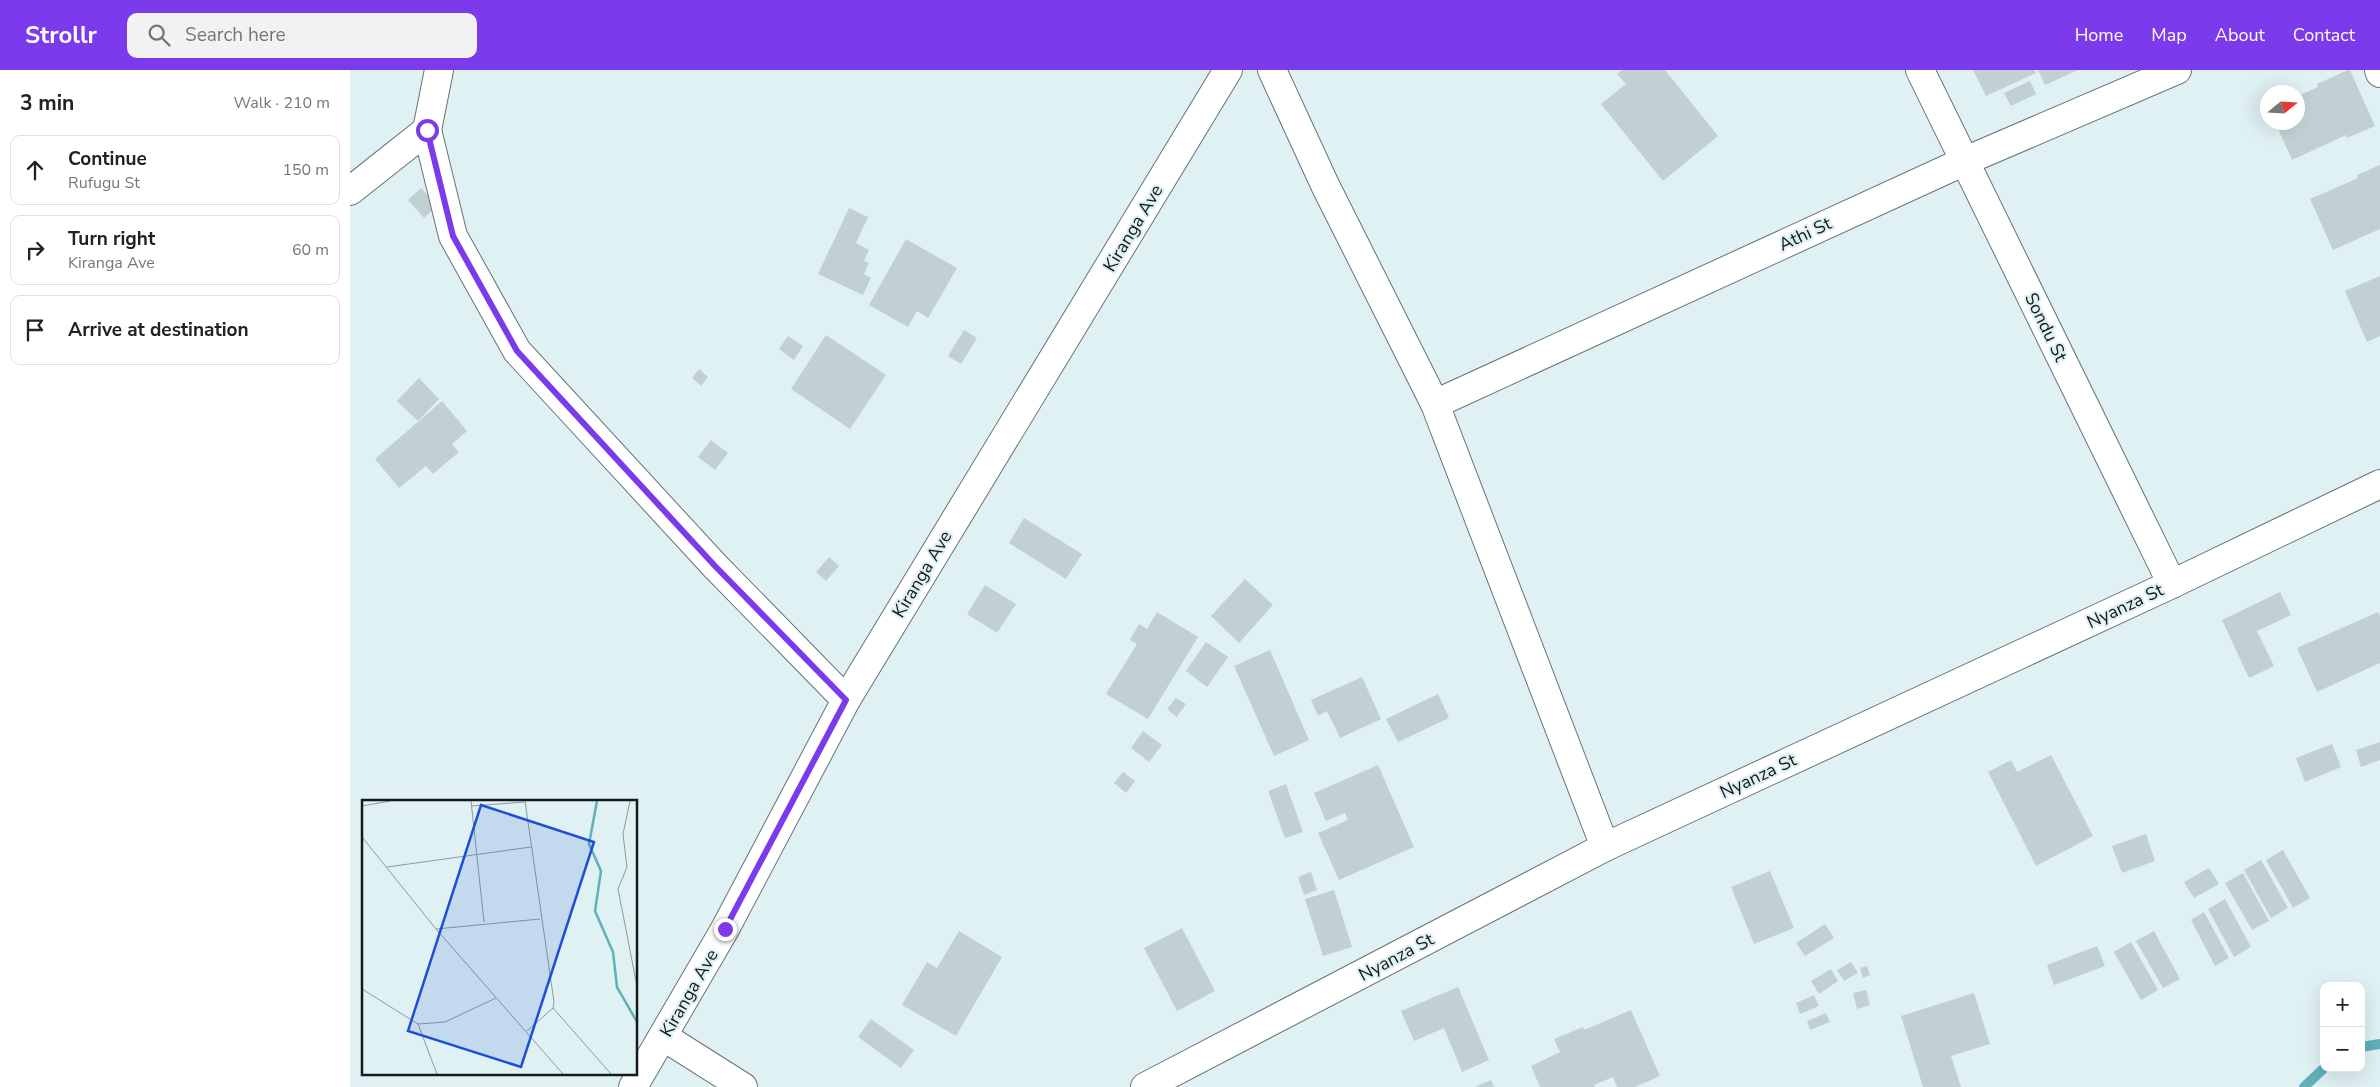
<!DOCTYPE html>
<html lang="en">
<head>
<meta charset="utf-8">
<style>
  :root { --surface:#fff; --page:#f2f2f2; --text:#222; --muted:#767676; --line:#e0e0e0; --accent:#7c3aed }
  body { margin:0; font-family:"Nunito Sans",sans-serif; background:var(--page); color:var(--text) }
  .controls { position:absolute; right:15px; bottom:15px; display:grid; overflow:hidden; border-radius:10px; box-shadow:0 5px 20px #0002 }
  .controls button { width:45px; height:45px; display:grid; place-items:center; padding:0; border:0; border-bottom:1px solid var(--line); background:var(--surface); color:var(--text); font:25px sans-serif }
  .compass { position:absolute; left:1910px; top:15px; width:45px; height:45px; border-radius:50%; background:var(--surface); box-shadow:0 5px 20px #0002; rotate:72deg }
  .stop { position:absolute; width:15px; height:15px; margin:-11px; border:4px solid #7c3aed; border-radius:50%; background:#fff }
  .stop.end { background:#7c3aed; border-color:#fff; box-shadow:0 1px 5px #0008 }
  .list { margin:0; padding:0; list-style:none }
  h2 { display:flex; justify-content:space-between; align-items:center; height:65px; margin:0; padding:0 20px; font-size:21px }
  h2 small { font-size:16px; font-weight:400; color:var(--muted) }
  .list li { display:grid; grid-template-columns:32px 1fr auto; gap:15px; align-items:center; box-sizing:border-box; height:70px; margin:0 10px 10px; padding:0 10px; border:1px solid var(--line); border-radius:10px }
  .list b { display:block; font-size:19px; white-space:nowrap }
  .list p { margin:0; font-size:16px; white-space:nowrap; color:var(--muted) }
  .list em { font-size:16px; font-style:normal; color:var(--muted) }
  .icon { flex:none; width:28px; height:28px; fill:none; stroke:currentColor; stroke-width:2; stroke-linecap:round; stroke-linejoin:round }
  .map { position:relative; flex:none; width:2030px; height:1017px; overflow:hidden }
  header { display:flex; align-items:center; gap:30px; box-sizing:border-box; height:70px; padding:0 25px; background:var(--accent); color:#fff }
  header strong { font-size:24px }
  nav { display:flex; gap:28px; margin-inline-start:auto; font-size:18px }
  .search { width:350px; height:45px; background:var(--page); display:flex; align-items:center; gap:12px; box-sizing:border-box; padding:0 18px; border-radius:10px; color:var(--muted); font-size:19px }
  main { display:flex }
  aside { flex:1; background:var(--surface) }
  .map>svg:first-child { display:block }
  .lines { fill:none; stroke-linecap:round; stroke-linejoin:round }
  .stream { stroke:#61b0b8; stroke-width:10 }
  .building { fill:#c1d1d3 }
  .minor-casing { stroke:#657476; stroke-width:30 }
  .minor { stroke:#fff; stroke-width:28 }
  .route { stroke:#7c3aed; stroke-width:6 }
  .labels { text-anchor:middle; stroke-width:4.5; stroke-linejoin:round; paint-order:stroke }
  .street-label { font-size:18px; fill:#141a1b; stroke:#e0f1f3 }
  .inset-river { fill:none; stroke:#61b0b8; stroke-width:2.5 }
  .inset-road { fill:none; stroke:#8e9b9d; stroke-width:1 }
  .view { fill:#1d4ed8; fill-opacity:0.15; stroke:#1d4ed8; stroke-width:2.5 }
  .inset-edge { fill:none; stroke:#141a1b; stroke-width:2.5 }
</style>
</head>
<body>
<header>
<strong>Strollr</strong>
<div class="search"><svg class="icon" aria-label="search" viewBox="0 0 24 24"><circle cx="10" cy="10" r="6"/><path d="M15 15l6 6"/></svg>Search here</div>
<nav><a>Home</a><a>Map</a><a>About</a><a>Contact</a></nav>
</header>
<main>
<aside>
<h2>3 min<small>Walk · 210 m</small></h2>
<ul class="list">
<li><svg class="icon" aria-label="ahead" viewBox="0 0 24 24"><path d="M12 20V5M6 11l6-6 6 6"/></svg><div><b>Continue</b><p>Rufugu St</p></div><em>150 m</em></li>
<li><svg class="icon" aria-label="right" viewBox="0 0 24 24"><path d="M7 20v-9h11M14 6l5 5-5 5"/></svg><div><b>Turn right</b><p>Kiranga Ave</p></div><em>60 m</em></li>
<li><svg class="icon" aria-label="arrive" viewBox="0 0 24 24"><path d="M6 21V4h12l-3 4 3 4H6"/></svg><div><b>Arrive at destination</b></div></li>
</ul>
</aside>
<div class="map">
<svg width="2030" height="1017" viewBox="0 0 2030 1017">
  <rect width="100%" height="100%" fill="#e0f1f3"/>
  <g class="lines">
    <g class="stream">
      <polyline points="2011,977 2030,974"/>
      <polyline points="1954,1017 1974,998"/>
    </g>
  </g>
  <g class="building">
    <polygon points="1272,0 1315,0 1368,66 1313,111 1251,34 1276,14 1267,4"/>
    <polygon points="1623,0 1684,0 1686,3 1636,26"/>
    <polygon points="1688,0 1728,0 1695,15"/>
    <polygon points="1998,0 2000,0 2025,56 1997,68 1996,65 1942,90 1925,52 1948,52 1948,26 1968,17 1967,14"/>
    <polygon points="1680,11 1686,24 1661,36 1654,23"/>
    <polygon points="2030,95 2030,159 1983,180 1960,129 2008,108 2007,105"/>
    <polygon points="71,118 87,136 74,148 58,130"/>
    <polygon points="499,138 518,147 506,173 519,180 514,191 519,193 514,204 521,208 513,225 468,204"/>
    <polygon points="556,169 607,198 578,248 567,241 558,257 519,235"/>
    <polygon points="2030,206 2030,266 2017,272 1995,221"/>
    <polygon points="614,260 627,268 611,294 598,286"/>
    <polygon points="476,265 536,305 500,359 441,319"/>
    <polygon points="438,266 453,276 444,290 429,279"/>
    <polygon points="349,299 358,307 351,316 342,308"/>
    <polygon points="69,308 89,329 68,351 47,331"/>
    <polygon points="92,331 117,361 102,374 109,382 83,404 76,396 49,418 25,389"/>
    <polygon points="361,370 378,383 365,400 348,387"/>
    <polygon points="674,448 732,484 716,509 659,473"/>
    <polygon points="479,487 489,496 476,511 466,502"/>
    <polygon points="895,509 923,535 889,573 861,546"/>
    <polygon points="635,515 666,534 647,563 617,544"/>
    <polygon points="1930,522 1941,545 1907,561 1924,596 1899,608 1872,550"/>
    <polygon points="807,542 848,567 798,649 756,624 787,574 780,570 789,554 797,559"/>
    <polygon points="2028,542 2030,546 2030,593 1967,622 1947,578"/>
    <polygon points="856,572 878,587 857,617 836,601"/>
    <polygon points="920,580 959,670 924,686 884,596"/>
    <polygon points="1012,607 1031,649 990,668 977,641 968,646 961,630"/>
    <polygon points="1088,624 1099,648 1048,672 1036,649"/>
    <polygon points="826,628 836,634 827,647 817,639"/>
    <polygon points="793,661 812,675 799,692 781,678"/>
    <polygon points="2030,672 2030,690 2011,697 2006,680"/>
    <polygon points="1982,674 1991,697 1955,712 1946,688"/>
    <polygon points="1701,685 1743,766 1686,796 1638,702 1661,690 1667,702"/>
    <polygon points="1028,695 1064,777 989,810 968,763 998,750 995,743 976,751 964,723"/>
    <polygon points="773,702 785,711 776,723 764,713"/>
    <polygon points="936,714 953,762 935,768 918,721"/>
    <polygon points="1796,764 1805,791 1772,803 1762,776"/>
    <polygon points="1933,780 1960,828 1943,838 1916,790"/>
    <polygon points="1911,790 1938,838 1921,848 1894,800"/>
    <polygon points="1859,798 1869,814 1844,828 1834,812"/>
    <polygon points="1420,801 1444,858 1404,874 1381,817"/>
    <polygon points="961,802 967,820 954,825 948,807"/>
    <polygon points="1893,803 1919,851 1902,860 1875,813"/>
    <polygon points="984,820 1002,877 973,886 955,829"/>
    <polygon points="1875,829 1901,877 1884,887 1858,839"/>
    <polygon points="1854,842 1879,888 1865,896 1841,850"/>
    <polygon points="1475,854 1484,868 1455,886 1446,873"/>
    <polygon points="832,858 865,921 827,941 794,878"/>
    <polygon points="609,861 652,887 606,966 552,935 577,892 587,898"/>
    <polygon points="1804,861 1830,909 1813,918 1786,871"/>
    <polygon points="1781,872 1808,920 1791,930 1764,882"/>
    <polygon points="1747,876 1755,896 1704,915 1697,895"/>
    <polygon points="1501,892 1508,903 1494,911 1487,900"/>
    <polygon points="1517,896 1520,905 1513,908 1510,898"/>
    <polygon points="1481,899 1488,911 1469,924 1461,911"/>
    <polygon points="1108,917 1139,990 1112,1002 1094,958 1064,971 1051,941"/>
    <polygon points="1516,920 1520,935 1507,939 1503,923"/>
    <polygon points="1624,923 1640,974 1601,986 1611,1017 1573,1017 1551,946"/>
    <polygon points="1464,925 1469,936 1450,944 1446,933"/>
    <polygon points="1281,940 1310,1006 1285,1017 1267,1017 1263,1007 1244,1015 1245,1017 1190,1017 1181,996 1210,982 1204,969 1233,957 1234,960"/>
    <polygon points="1476,943 1480,952 1460,960 1457,951"/>
    <polygon points="521,949 564,980 551,998 508,967"/>
    <polygon points="1141,1010 1144,1017 1125,1017"/>
  </g>
  <g class="lines">
    <defs>
      <g id="minor">
        <polyline points="922,0 975,115 1085,334 1255,777"/>
        <polyline points="1570,0 1822,514"/>
        <polyline points="2029,0 2030,3"/>
        <polyline points="77,60 103,166 167,281 365,496 496,630"/>
        <polyline points="0,121 77,60 89,0"/>
        <polyline points="1085,334 1615,91 1827,0"/>
        <polyline points="314,967 393,1017"/>
        <polyline points="283,1017 375,859 496,630 878,0"/>
        <polyline points="795,1017 1255,777 1822,514 2030,414"/>
      </g>
    </defs>
    <use href="#minor" class="minor-casing"/>
    <use href="#minor" class="minor"/>
  </g>
  <g class="lines">
    <polyline class="route" points="77,60 103,166 167,281 365,496 496,630 375,859"/>
  </g>
  <g class="labels">
    <g class="street-label">
      <text transform="translate(783 158) rotate(-59)" y="6">Kiranga Ave</text>
      <text transform="translate(1455 164) rotate(-25)" y="6">Athi St</text>
      <text transform="translate(1696 257) rotate(64)" y="6">Sondu St</text>
      <text transform="translate(572 504) rotate(-59)" y="6">Kiranga Ave</text>
      <text transform="translate(1775 536) rotate(-25)" y="6">Nyanza St</text>
      <text transform="translate(1408 706) rotate(-25)" y="6">Nyanza St</text>
      <text transform="translate(1046 887) rotate(-28)" y="6">Nyanza St</text>
      <text transform="translate(339 923) rotate(-60)" y="6">Kiranga Ave</text>
    </g>
  </g>
  <g transform="translate(12 730)">
    <rect width="275" height="275" fill="#e0f1f3"/>
    <path class="inset-river" d="M235 1 227 44 239 71 233 111 251 152 255 187 275 222"/>
    <path class="inset-road" d="M109 1 122 122M163 1 192 202 191 208 165 231M268 1 261 34 265 67 256 89 275 186M0 6 28 1M110 6 163 2M0 37 74 129 201 274M25 67 169 47M74 129 178 119M0 189 56 224 75 274M191 208 249 274M56 224 83 222 134 198"/>
    <path class="view" d="M119 5 232 42 159 267 46 231Z"/>
    <rect width="275" height="275" class="inset-edge"/>
  </g>
</svg>
<div class="controls">
<button>+</button>
<button>−</button>
</div>
<svg class="compass" viewBox="-18 -18 36 36"><path d="M0-13l5 13h-10z" fill="#e53935"/><path d="M0 13l5-13h-10z" fill="#767676"/></svg>
<div class="stop" style="left:77px;top:60px"></div>
<div class="stop end" style="left:375px;top:859px"></div>
</div>
</main>
</body>
</html>
